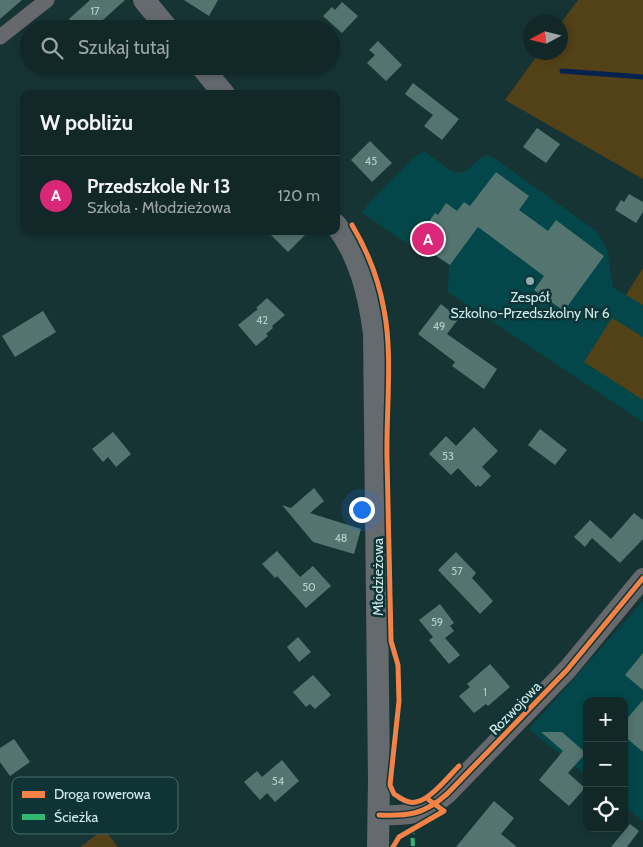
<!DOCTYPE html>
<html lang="pl">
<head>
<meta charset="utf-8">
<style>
  :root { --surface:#112728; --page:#1e3334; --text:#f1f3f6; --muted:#9ca5a8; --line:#304445; --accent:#db2777 }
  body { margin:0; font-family:Cabin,sans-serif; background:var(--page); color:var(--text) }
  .controls { position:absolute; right:15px; bottom:15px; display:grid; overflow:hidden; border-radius:10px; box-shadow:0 2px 8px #0003 }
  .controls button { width:45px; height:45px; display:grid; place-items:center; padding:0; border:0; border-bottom:1px solid var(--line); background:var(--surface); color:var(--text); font:25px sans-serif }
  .compass { position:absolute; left:523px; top:15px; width:45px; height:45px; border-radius:50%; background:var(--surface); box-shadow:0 2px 8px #0003; rotate:263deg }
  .you { position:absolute; left:361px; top:509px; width:18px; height:18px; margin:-12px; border:4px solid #fff; border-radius:50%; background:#1a73e8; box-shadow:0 0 0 8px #1a73e833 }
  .badge { display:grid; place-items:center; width:32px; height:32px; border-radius:50%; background:var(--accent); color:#fff; font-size:16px; font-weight:700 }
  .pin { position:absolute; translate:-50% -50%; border:2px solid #fff; box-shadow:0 1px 5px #0006 }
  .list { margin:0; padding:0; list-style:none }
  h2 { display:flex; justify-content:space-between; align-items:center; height:65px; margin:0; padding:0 20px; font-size:21px }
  h2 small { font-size:16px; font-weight:400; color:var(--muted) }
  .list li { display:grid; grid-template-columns:32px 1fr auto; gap:15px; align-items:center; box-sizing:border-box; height:80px; padding:0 20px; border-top:1px solid var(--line) }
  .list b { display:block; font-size:19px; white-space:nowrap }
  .list p { margin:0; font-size:16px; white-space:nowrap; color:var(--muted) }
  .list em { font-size:16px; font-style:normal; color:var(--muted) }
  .icon { flex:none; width:28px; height:28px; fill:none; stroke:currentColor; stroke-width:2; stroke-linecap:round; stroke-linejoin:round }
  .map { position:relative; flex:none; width:643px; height:847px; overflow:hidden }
  .search { position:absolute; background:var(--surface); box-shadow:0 2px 8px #0003; left:20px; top:20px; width:320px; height:55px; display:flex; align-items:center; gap:12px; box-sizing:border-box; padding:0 18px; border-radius:28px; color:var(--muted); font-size:19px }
  .panel { position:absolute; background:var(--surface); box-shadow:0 2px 8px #0003; left:20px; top:90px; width:320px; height:145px; border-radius:10px }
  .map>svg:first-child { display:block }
  .built { fill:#03474a }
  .green { fill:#534118 }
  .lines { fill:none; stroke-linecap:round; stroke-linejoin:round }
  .stream { stroke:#04224e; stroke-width:5 }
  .building { fill:#547470 }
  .minor { stroke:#67686c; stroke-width:15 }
  .tertiary { stroke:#67686c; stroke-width:20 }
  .secondary { stroke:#646a6e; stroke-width:22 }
  .quiet { stroke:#33b770; stroke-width:4; stroke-dasharray:8 4; stroke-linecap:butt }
  .cycleway-casing { stroke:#0e3436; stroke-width:8 }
  .cycleway { stroke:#f48246; stroke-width:5 }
  .poi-dot { fill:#91acad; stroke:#0e3436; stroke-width:2 }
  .labels { text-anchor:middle; stroke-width:5; stroke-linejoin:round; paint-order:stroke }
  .number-label { font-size:11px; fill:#b3cece }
  .poi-label { font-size:14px; fill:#d3eced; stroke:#0e3436 }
  .street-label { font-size:14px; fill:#d3eced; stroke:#0e3436 }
  .key { fill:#0e3436; stroke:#496b6d; stroke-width:1 }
  .key-label { font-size:14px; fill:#d3eced }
</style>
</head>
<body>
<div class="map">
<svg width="643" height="847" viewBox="0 0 643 847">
  <rect width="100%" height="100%" fill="#173435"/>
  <g class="built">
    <polygon points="424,151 451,171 458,173 466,171 482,157 488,155 494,158 596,231 607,249 613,287 643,305 643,422 448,292 449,264 425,249 421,253 361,212 412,159"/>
    <polygon points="643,601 643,821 624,806 624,701 587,701 587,776 529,729"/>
  </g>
  <g class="green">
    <polygon points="578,0 643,0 643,179 505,100 539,53 560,52 561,23"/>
    <polygon points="643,268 643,305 626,295"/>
    <polygon points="612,318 643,337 643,400 584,362"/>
    <polygon points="104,829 118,847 80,847"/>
  </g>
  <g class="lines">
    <polyline class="stream" points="562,71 643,77"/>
  </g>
  <g class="building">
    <polygon points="0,0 22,0 0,19"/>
    <polygon points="90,0 125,0 93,29 77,29 69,19"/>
    <polygon points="184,0 218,0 209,16"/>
    <polygon points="342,2 358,16 342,33 323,16 332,7 335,10"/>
    <polygon points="378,41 402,65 386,81 367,63 375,55 369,50"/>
    <polygon points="413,83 459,119 442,140 424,126 433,115 405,94"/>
    <polygon points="537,128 560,144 546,163 523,147"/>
    <polygon points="370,141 392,163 372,182 351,160"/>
    <polygon points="496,172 529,196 519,210 548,231 556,220 604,256 564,311 534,290 544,276 478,227 450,265 424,248 421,253 411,246 435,213 438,215 446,203 457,211 464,202 470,206"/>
    <polygon points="629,194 643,202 643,212 636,223 615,210 621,200 624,202"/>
    <polygon points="267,231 309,231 288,252"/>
    <polygon points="267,298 285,315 272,326 273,328 266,334 268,336 256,346 238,325 258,309 256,308"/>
    <polygon points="441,304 459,318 447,334 497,369 484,389 452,366 455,362 418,334"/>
    <polygon points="43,311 56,332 15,357 2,336"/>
    <polygon points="474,427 498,451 482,467 491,476 480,487 478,485 476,487 458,468 451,475 429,454 446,436 456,446"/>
    <polygon points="540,429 567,450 555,465 528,445"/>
    <polygon points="113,432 131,454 116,467 108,457 103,462 92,449"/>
    <polygon points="314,488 324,501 310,513 361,529 354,554 313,542 282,505 291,508"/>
    <polygon points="634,513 643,520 643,539 620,563 592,538 585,547 574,537 590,520 611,539"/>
    <polygon points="277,551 300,577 313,566 331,586 306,608 277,576 275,578 262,564"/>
    <polygon points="456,552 476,573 472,578 493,601 480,614 438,570"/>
    <polygon points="440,604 454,623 450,626 454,631 445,638 460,655 449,664 429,640 433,637 419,620"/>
    <polygon points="298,637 311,652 299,662 287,647"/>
    <polygon points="643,653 643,690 625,675"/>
    <polygon points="490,664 510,687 488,706 486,704 474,713 459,696 470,687 467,684"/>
    <polygon points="313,675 331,695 315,709 310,704 306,707 293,692"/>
    <polygon points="643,700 643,752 624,736 624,722"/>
    <polygon points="541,732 562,732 586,753 568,773 585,788 569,806 539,780 563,751"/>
    <polygon points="14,739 30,762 10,776 0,762 0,748"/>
    <polygon points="282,760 299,781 275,802 267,793 260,800 244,782 257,771 262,777"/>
    <polygon points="494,801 514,818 501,834 517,847 456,847"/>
    <polygon points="630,824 639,831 627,847 611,847"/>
  </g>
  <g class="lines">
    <polyline class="minor" points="0,37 47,0"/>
    <path class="tertiary" d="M379 815C409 816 423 815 447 794L567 670 643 578"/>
    <g class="secondary">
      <polyline points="144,0 168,29"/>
      <polyline points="201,66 224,94"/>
      <path d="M336 225C360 256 369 296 374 333L379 779 378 847"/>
    </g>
    <polyline class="quiet" points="412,826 413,847"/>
    <defs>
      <g id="cycleway">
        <path d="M352 225C367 250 379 281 384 310 393 355 386 411 387 458 388 519 390 580 391 641L398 665 399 701 390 785 394 794C400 798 408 804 416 802 430 800 449 776 459 766"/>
        <path d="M379 815C409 816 423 815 447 794L567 670 643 578"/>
        <polyline points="393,847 399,837 444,811 429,800"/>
      </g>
    </defs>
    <use href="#cycleway" class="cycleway-casing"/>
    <use href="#cycleway" class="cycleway"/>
  </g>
  <circle class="poi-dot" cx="530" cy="281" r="5"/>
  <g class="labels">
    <g class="number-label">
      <text x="95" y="15">17</text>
      <text x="371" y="165">45</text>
      <text x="262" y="324">42</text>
      <text x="439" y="330">49</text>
      <text x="448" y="460">53</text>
      <text x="341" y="542">48</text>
      <text x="457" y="575">57</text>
      <text x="309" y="591">50</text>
      <text x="437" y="626">59</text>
      <text x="485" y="696">1</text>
      <text x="278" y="785">54</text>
    </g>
    <g class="poi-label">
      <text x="530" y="302">Zespół<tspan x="530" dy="16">Szkolno-Przedszkolny Nr 6</tspan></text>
    </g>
    <g class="street-label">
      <text transform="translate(378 577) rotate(-90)" y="5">Młodzieżowa</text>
      <text transform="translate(515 708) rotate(-46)" y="5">Rozwojowa</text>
    </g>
  </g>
  <rect x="12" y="777" width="166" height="57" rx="8" class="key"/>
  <rect x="22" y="791" width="23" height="7" fill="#f48246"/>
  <rect x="22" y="814" width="23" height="6" fill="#33b770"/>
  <g class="key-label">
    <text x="54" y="799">Droga rowerowa</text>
    <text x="54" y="822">Ścieżka</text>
  </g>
</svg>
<div class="controls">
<button>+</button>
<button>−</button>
<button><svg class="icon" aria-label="locate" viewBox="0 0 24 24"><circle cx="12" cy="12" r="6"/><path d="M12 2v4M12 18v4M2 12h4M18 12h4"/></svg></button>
</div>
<svg class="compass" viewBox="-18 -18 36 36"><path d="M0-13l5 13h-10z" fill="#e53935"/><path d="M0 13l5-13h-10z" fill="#9ca5a8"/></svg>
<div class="you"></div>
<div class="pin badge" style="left:428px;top:239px">A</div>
<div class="search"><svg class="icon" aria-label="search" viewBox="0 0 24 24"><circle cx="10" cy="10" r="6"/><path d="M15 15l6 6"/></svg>Szukaj tutaj</div>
<section class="panel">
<h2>W pobliżu<small></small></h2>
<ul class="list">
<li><span class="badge">A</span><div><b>Przedszkole Nr 13</b><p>Szkoła · Młodzieżowa</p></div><em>120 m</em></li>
</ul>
</section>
</div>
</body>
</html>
